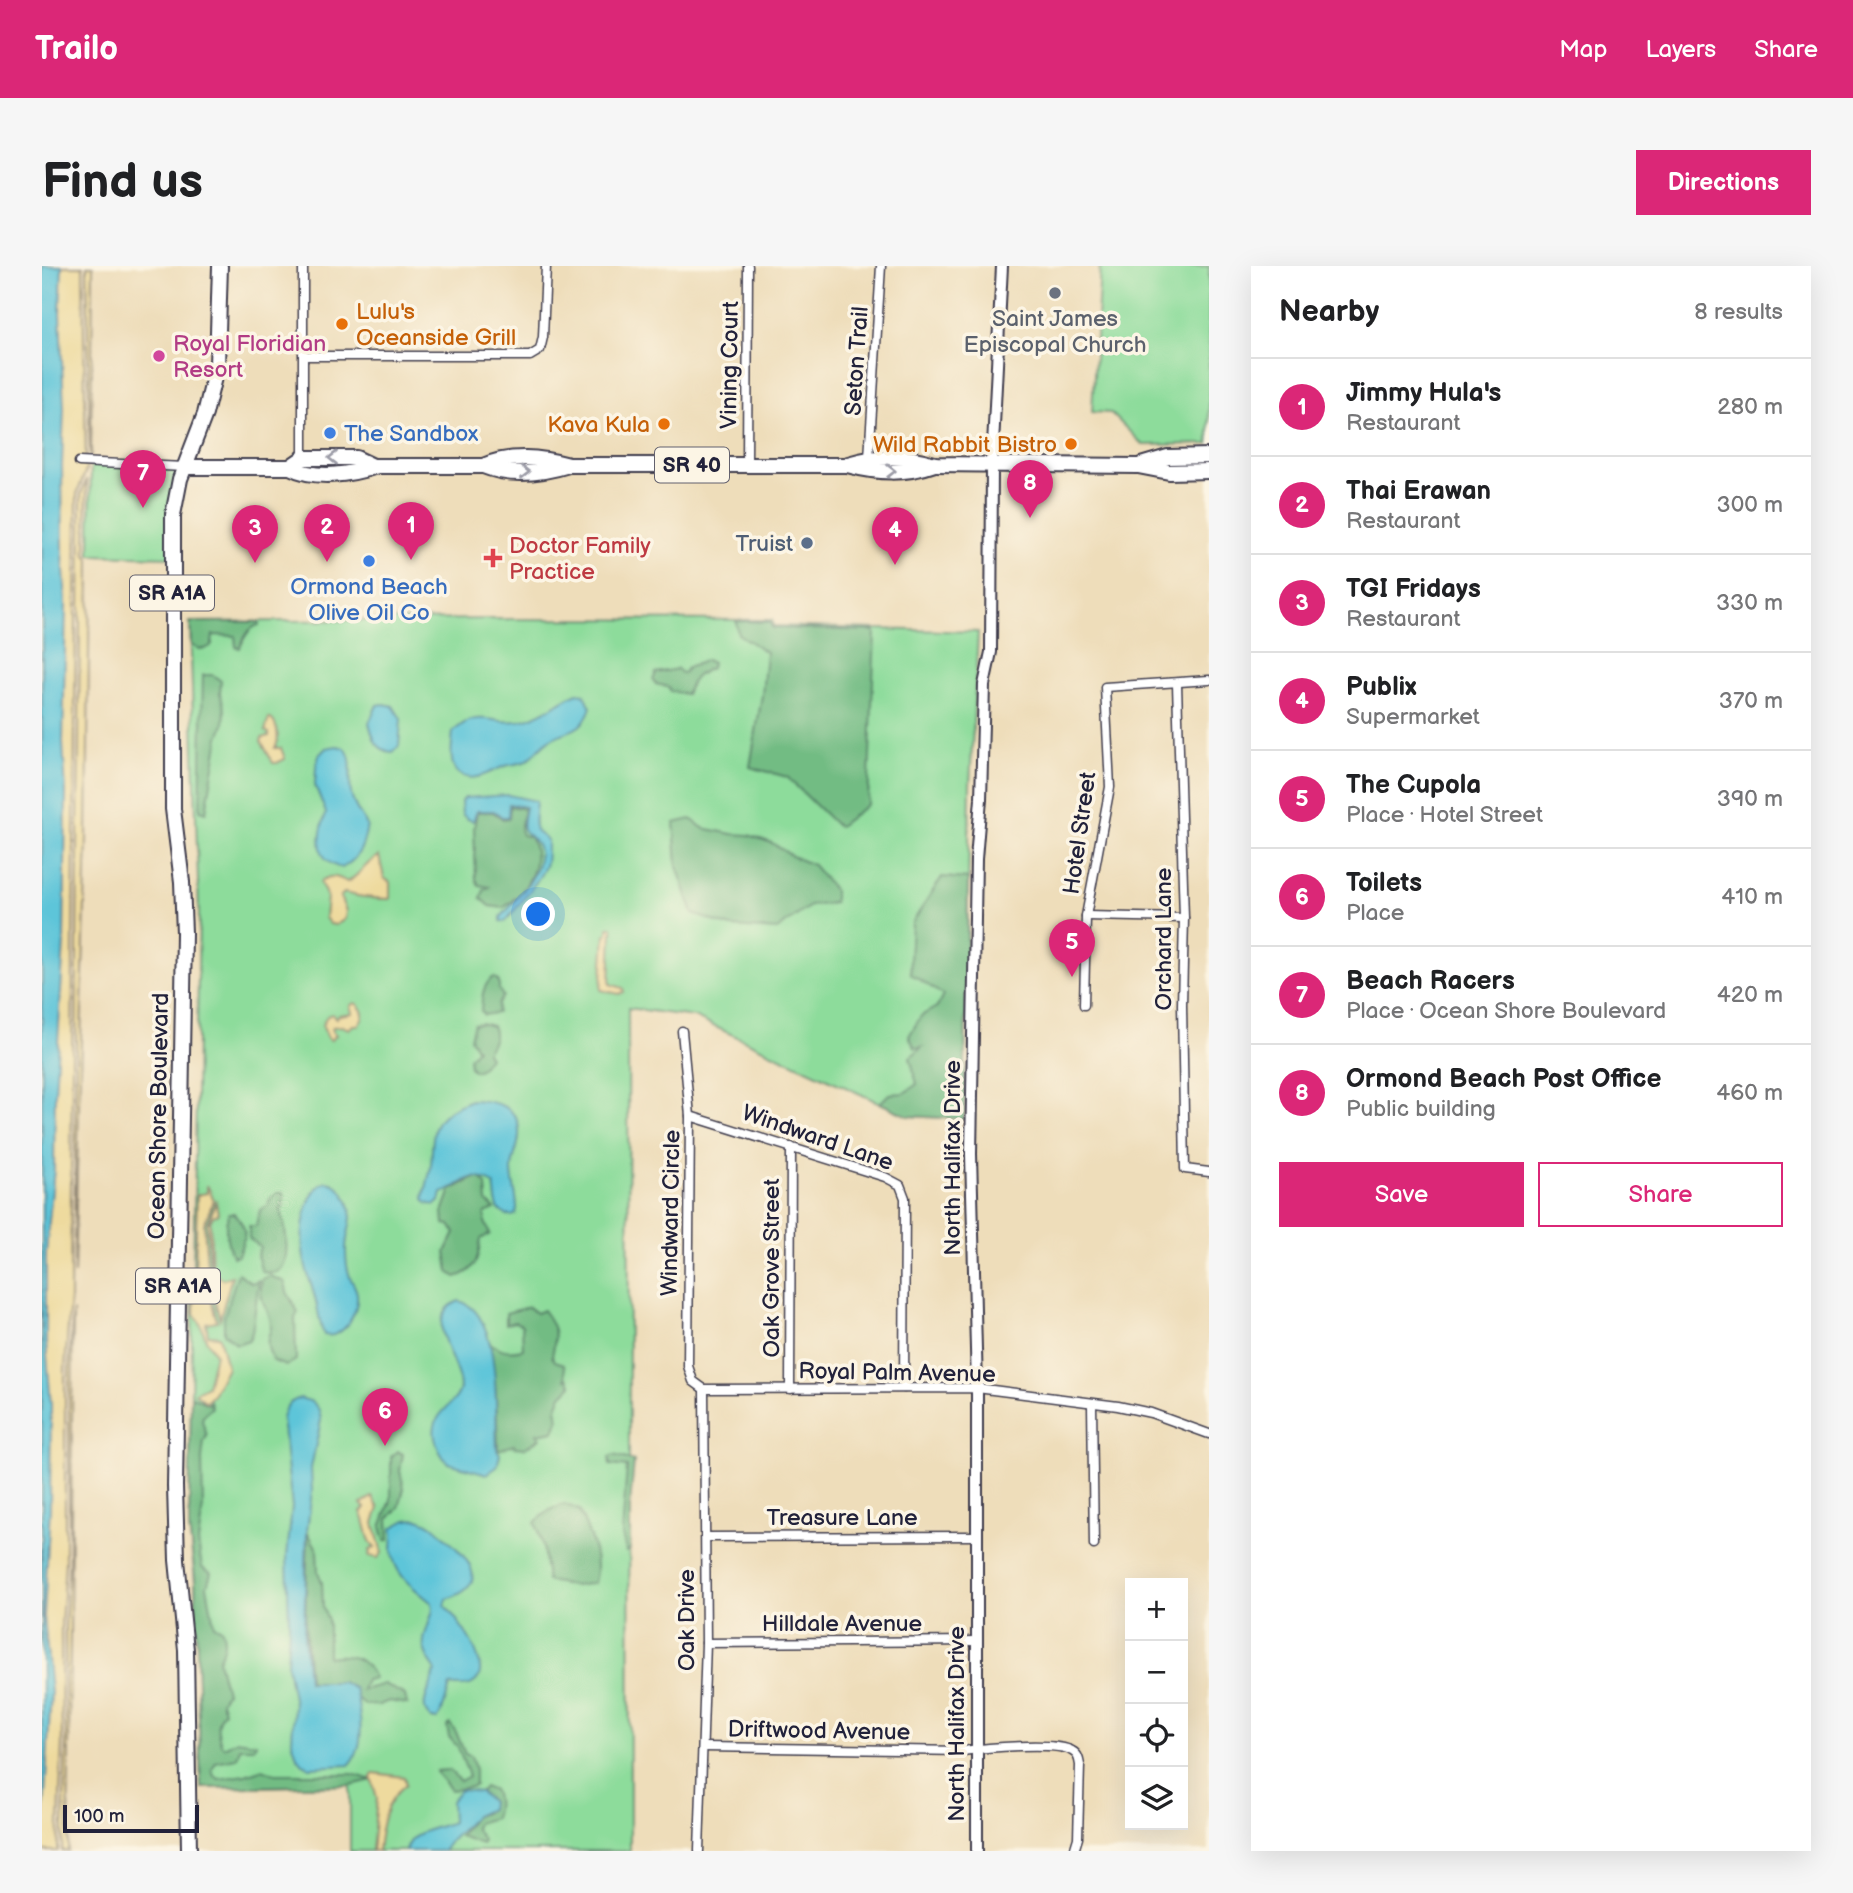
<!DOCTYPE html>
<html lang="en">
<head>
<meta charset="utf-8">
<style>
  :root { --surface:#fff; --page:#f6f6f6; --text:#202124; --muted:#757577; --line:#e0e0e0; --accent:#db2777 }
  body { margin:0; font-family:"Balsamiq Sans",sans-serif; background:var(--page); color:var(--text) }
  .controls { position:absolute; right:21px; bottom:21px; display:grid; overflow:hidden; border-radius:0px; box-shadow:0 7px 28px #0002 }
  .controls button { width:63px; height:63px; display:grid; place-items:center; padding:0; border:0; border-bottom:2px solid var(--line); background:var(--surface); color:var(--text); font:35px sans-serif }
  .scale { position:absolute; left:21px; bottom:18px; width:136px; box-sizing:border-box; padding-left:7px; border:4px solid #22223b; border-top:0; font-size:19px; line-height:24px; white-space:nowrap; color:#22223b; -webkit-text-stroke:5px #fcf5e5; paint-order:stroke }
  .you { position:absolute; left:497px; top:649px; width:24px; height:24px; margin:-18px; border:5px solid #fff; border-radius:50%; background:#1a73e8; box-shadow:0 0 0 10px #1a73e833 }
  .badge { display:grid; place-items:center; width:46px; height:46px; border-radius:50%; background:var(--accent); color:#fff; font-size:23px; font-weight:700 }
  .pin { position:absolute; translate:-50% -58px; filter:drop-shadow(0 2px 4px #0008) }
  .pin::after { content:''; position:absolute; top:37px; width:24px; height:21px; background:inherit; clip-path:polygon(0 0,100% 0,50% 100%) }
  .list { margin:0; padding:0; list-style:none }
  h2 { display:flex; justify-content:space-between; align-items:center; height:91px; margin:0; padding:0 28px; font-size:30px }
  h2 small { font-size:23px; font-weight:400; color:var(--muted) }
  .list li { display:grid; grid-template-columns:46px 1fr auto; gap:21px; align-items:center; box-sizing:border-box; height:98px; padding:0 28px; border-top:2px solid var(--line) }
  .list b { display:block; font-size:26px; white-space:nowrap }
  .list p { margin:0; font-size:23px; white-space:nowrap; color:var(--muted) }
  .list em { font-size:23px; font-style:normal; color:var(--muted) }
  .actions { display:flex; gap:14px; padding:21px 28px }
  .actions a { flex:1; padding:16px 0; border:2px solid var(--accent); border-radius:0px; text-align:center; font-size:24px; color:var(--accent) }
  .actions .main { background:var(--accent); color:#fff }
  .icon { flex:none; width:38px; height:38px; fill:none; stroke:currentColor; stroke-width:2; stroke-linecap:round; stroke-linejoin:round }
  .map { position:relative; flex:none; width:1167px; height:1585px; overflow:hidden; border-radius:0px }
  header { display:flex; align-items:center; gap:42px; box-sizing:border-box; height:98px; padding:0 35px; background:var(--accent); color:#fff }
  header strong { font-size:33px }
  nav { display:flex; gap:38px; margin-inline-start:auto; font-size:24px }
  .intro { display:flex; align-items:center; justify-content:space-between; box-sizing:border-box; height:168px; padding:0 42px }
  h1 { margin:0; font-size:49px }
  .button { padding:18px 32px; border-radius:0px; background:var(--accent); color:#fff; font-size:24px; font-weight:700 }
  main { display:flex; gap:42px; padding:0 42px }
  aside { flex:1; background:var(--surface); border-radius:0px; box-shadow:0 7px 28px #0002 }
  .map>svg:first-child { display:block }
  .green { fill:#8ddc9b; stroke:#587f6b; stroke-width:2 }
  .forest { fill:#72bc83; stroke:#4a6f5f; stroke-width:2 }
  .sand { fill:#eeda9e; stroke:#887e6c; stroke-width:2 }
  .water { fill:#5dc5d9; stroke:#40748a; stroke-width:2 }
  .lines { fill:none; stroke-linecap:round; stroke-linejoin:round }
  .minor-casing { stroke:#413e4e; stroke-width:11 }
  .tertiary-casing { stroke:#413e4e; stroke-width:14 }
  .primary-casing { stroke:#413e4e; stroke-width:18 }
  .minor { stroke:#fff; stroke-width:8 }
  .tertiary { stroke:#fff; stroke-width:10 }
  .primary { stroke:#fff; stroke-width:14 }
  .oneway { stroke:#9c9ca7 }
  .worship-dot { fill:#6b7280; stroke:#fcf5e5; stroke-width:2.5 }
  .food-dot { fill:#e8710a; stroke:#fcf5e5; stroke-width:2.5 }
  .hotel-dot { fill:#d1479c; stroke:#fcf5e5; stroke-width:2.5 }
  .shop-dot { fill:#3f7fe0; stroke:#fcf5e5; stroke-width:2.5 }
  .service-dot { fill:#5c6f8a; stroke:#fcf5e5; stroke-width:2.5 }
  .health-dot { fill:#e0444e; stroke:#fcf5e5; stroke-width:2.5 }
  .labels { text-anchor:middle; stroke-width:7; stroke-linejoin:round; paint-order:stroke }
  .shield { fill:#fcf5e5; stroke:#63616e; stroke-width:2 }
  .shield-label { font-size:21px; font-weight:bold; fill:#22223b }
  .food-label { font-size:23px; fill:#c56008; stroke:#fcf5e5; text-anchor:end }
  .worship-label { font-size:23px; fill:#5b616d; stroke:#fcf5e5 }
  .hotel-label { font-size:23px; fill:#b23c85; stroke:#fcf5e5; text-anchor:start }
  .street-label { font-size:23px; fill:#22223b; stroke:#fcf5e5 }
  .shop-label { font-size:23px; fill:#366cbe; stroke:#fcf5e5; text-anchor:start }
  .service-label { font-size:23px; fill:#4e5e75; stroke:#fcf5e5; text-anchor:end }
  .health-label { font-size:23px; fill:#be3a42; stroke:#fcf5e5; text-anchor:start }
</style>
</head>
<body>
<header>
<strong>Trailo</strong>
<nav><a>Map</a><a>Layers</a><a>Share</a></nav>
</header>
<div class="intro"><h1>Find us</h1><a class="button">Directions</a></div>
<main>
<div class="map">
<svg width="1167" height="1585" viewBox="0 0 1167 1585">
  <rect width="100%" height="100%" fill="#fcf5e5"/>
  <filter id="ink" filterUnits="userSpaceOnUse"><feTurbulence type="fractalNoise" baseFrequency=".0143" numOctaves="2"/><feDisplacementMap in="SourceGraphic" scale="14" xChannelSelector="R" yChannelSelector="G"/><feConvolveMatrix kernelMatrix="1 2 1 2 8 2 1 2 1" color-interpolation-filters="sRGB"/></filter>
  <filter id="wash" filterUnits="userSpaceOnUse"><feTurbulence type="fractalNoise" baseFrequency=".00686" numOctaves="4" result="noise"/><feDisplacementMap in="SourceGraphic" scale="28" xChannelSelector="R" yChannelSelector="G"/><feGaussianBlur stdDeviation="1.57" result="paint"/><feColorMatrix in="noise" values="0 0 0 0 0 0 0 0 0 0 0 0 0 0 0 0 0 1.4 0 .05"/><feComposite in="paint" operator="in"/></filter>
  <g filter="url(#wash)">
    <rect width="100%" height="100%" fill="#eeddba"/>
    <g class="green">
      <polygon points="1058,0 1167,0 1167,178 1101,179 1069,147 1050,146"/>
      <polygon points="49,196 142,201 130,291 48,289"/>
      <polygon points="450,353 730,354 731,360 936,366 928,519 922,853 866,850 652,751 586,742 588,1585 308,1585 308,1519 159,1522 153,1316 147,1261 157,648 148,356"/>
    </g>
    <g class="forest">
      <polygon points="694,355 728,356 730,362 833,365 826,538 796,561 745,511 708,501 720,429 724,386 696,368"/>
      <path d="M148 356H217V359C207 361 202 372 198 382L194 381 193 370 171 369 170 379C162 385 157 384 149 379Z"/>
      <path d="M664 394 670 397 669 402C653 409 651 412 644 428L628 425 627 421 614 418 611 414 614 407 635 403 641 408 645 402Z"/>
      <polygon points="161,409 171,409 179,415 178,427 183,444 182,458 177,471 164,546 158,544"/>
      <path d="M468 540 482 543 478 564 480 569 488 571C503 596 484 628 461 642L448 640 439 632 442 624 447 621 437 619 434 613 432 562 435 546H451L461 553 467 552Z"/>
      <polygon points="649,553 661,562 690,568 707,569 730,577 750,590 771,599 792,624 792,637 768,640 735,664 689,661 651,648 635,600 632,557"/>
      <polygon points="900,611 926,613 922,853 866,850 838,837 847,828 862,827 875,818 868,791 880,781 873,782 867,770 879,750 896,740 901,729 869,708 868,695 870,657"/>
      <path d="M452 711 457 716V724L461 730 456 738 455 747 442 749 439 745C440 732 440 718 452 711Z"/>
      <path d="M439 757 450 760C455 770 450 777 444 786L447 791 438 803 432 805 428 801 427 792 435 783 428 772 432 758Z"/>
      <path d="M437 910 444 919 445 936 453 943 443 947V956L448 968 439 973C436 993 435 1005 414 1011L407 1006 404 986 413 967 408 959 402 958 401 946 409 924Z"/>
      <path d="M236 927H242L241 940 238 943C243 956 250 995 237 1005 232 1008 226 1007 220 1006L215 989 218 981 207 972V960H214L218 944 227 938 228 932Z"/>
      <path d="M187 947H192C207 963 204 970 196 989L191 991C185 979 181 960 187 947Z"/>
      <polygon points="196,1007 210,1017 217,1014 210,1067 207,1074 195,1078 182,1067 182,1051"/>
      <path d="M228 1010 243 1016 245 1026 256 1046 253 1052 254 1094 244 1100 231 1095C228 1087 224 1081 226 1072 226 1069 229 1065 229 1061 230 1042 215 1041 220 1013Z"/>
      <path d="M486 1041 494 1047 501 1044C514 1061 515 1069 510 1090L513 1095 522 1098 524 1113 526 1112 530 1119 520 1129 514 1144 517 1152 512 1165 495 1168 498 1172 483 1182 473 1181 472 1179 456 1184 454 1128 448 1077C461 1085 466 1086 481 1083L480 1059 473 1056 464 1058V1047Z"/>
      <path d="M149 1130 167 1138 168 1135 170 1141C155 1156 160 1151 165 1170L162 1175 160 1193 161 1242 156 1276 160 1301 169 1307 165 1320 172 1359 180 1363C184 1376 182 1382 176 1394L184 1426 179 1435 182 1445C172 1456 176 1466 179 1478L182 1481 195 1474 214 1477 212 1482H198L195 1492 174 1496 170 1503 172 1509 177 1513 203 1509 221 1503 233 1508H311L330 1514 309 1519 159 1522 153 1311 147 1261Z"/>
      <polygon points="355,1185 361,1188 358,1205 362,1222 357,1242 346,1253 347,1274 343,1275 339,1261 349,1234 349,1191"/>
      <polygon points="572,1189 592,1195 588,1240 588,1284 584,1286 580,1268 585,1201 568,1199 567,1191"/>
      <path d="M522 1238 537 1244C547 1268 559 1291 552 1317L533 1320 505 1315 501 1281 493 1256 508 1244Z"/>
      <path d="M266 1267 275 1283 276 1306 280 1316 281 1342 286 1354V1391C308 1387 323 1391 332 1412L324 1414 320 1424 342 1418 363 1429 365 1438 347 1435 337 1439H323L303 1423 267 1415 263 1357Z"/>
      <polygon points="408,1458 414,1466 423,1488 429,1490 433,1504 433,1519 431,1521 409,1524 395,1508 394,1505 407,1504 418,1515 427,1510 415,1480 407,1471 405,1460"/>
      <path d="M442 1521 452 1525C456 1535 455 1543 452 1552L435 1557 433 1562 441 1574 440 1578 417 1570 433 1550 443 1547 449 1536 438 1526Z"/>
    </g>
    <g class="sand">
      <polygon points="0,0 41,0 44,204 35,228 28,1032 23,1104 23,1295 19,1361 20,1477 16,1585 0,1585"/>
      <polygon points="45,0 51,0 49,190 48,190"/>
      <polygon points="45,213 44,289 48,293 45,572 32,1008 39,228"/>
      <path d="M227 452C236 456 238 474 233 482H239L243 493 235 497H231L219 475 220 472 227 470V467L223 465Z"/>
      <path d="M337 590 342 612 348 616V633C332 633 318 631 302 627L298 631 304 645 303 653 294 659 288 658 283 652 285 631 278 616C287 608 295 610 305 616 316 611 324 596 337 590Z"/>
      <polygon points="566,661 570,661 572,666 570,667 568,718 581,722 582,726 577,728 559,724 563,669 566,667"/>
      <path d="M312 737 315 738C323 746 323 750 316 759H311L307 763 300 760 291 761 290 764 294 769 289 774 286 773 280 759 285 750 290 748 294 752 297 749 310 747 308 740Z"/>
      <polygon points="165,919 172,934 162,958 167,1026 175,1055 164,1057 166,1069 177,1070 185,1101 171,1129 164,1136 153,1127 165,1120 173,1088 164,1073 158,1057 152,1048 155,929 165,927"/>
      <polygon points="174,936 176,948 171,950 168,956 170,1006 181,1013 190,1010 178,1053 170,1025 165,958"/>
      <polygon points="31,1045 26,1585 20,1585 24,1476 23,1361 27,1295 27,1104"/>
      <path d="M330 1231 337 1242 332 1257 340 1287 336 1292 327 1290 328 1284 333 1282C324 1274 325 1257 319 1246L323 1242 319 1238Z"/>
      <path d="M332 1507 362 1511 364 1518C342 1536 339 1558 336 1585H330L335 1532 329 1511Z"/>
    </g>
    <g class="water">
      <polygon points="0,0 20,0 18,47 22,142 20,199 21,287 24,338 21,477 24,527 22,675 13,827 12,903 4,987 4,1077 9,1139 8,1242 2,1350 9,1426 0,1582"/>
      <path d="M535 427 542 428 549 441C540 467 529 462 509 473 499 478 493 490 484 495 478 498 469 498 463 500 449 505 432 518 417 508 406 501 410 477 411 466 438 439 453 463 485 453 502 447 519 435 535 427Z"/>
      <path d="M342 438 351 440 359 453 357 480 351 486C334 485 331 472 327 457L335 439Z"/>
      <path d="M295 480 303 482C313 495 306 512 309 527 310 538 319 550 325 559 322 579 318 592 300 602 271 595 277 568 284 547L273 519 274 502 277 489 284 482Z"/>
      <path d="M466 529 494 535C494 542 490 561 495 566 498 569 502 571 505 574 505 582 505 589 504 596 503 609 472 645 463 656L459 655V651C472 636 501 607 497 585 496 573 482 568 481 563 479 558 482 547 483 541L467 538 466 551H460L452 545H435L431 555 425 553 420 548 419 535 423 532Z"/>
      <path d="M429 834C457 835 483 842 476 877 474 886 470 895 470 904 470 917 475 929 475 942L474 948 470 950C451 948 455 933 452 918 424 902 425 919 400 927L398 935 393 939 385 937 382 933C383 921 388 911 389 899 392 860 388 850 429 834Z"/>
      <path d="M285 916C294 917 297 921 302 928 317 952 303 963 304 986 304 993 305 1002 307 1008 308 1014 314 1020 315 1028 317 1045 303 1073 282 1069 277 1057 277 1045 273 1032 269 1016 262 1001 261 984 259 965 263 922 285 916Z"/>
      <path d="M417 1035C461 1046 453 1148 455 1184L458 1188 455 1201 445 1208 406 1197C399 1190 395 1181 393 1172 387 1145 419 1138 418 1120 417 1095 378 1052 417 1035Z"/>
      <path d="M258 1132 271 1136 277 1144 279 1154 269 1202 270 1225 265 1265 262 1369 266 1416H300L313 1423C318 1445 325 1482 307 1499L268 1501 261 1498 255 1491 250 1475 252 1438 245 1400 247 1358 245 1290 250 1241 240 1152C243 1140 247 1136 258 1132Z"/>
      <path d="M376 1253C390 1257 398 1266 408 1276 432 1298 445 1320 405 1333L403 1340C415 1352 455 1405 430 1418 424 1422 415 1419 408 1420L399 1448 395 1453H389C373 1438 392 1421 393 1403 373 1375 384 1373 391 1343L390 1337C373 1323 351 1309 350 1284 350 1276 352 1270 350 1262L364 1254Z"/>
      <path d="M418 1524 438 1526 449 1536 448 1543 433 1550 409 1574 401 1585H364C370 1563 393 1564 410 1556L409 1535Z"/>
    </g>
  </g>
  <g filter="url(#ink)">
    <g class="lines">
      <defs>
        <g id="minor">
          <polyline points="261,0 261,192"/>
          <polyline points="262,90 488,90 498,84 501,71 504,0"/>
          <polyline points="827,192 839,0"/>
          <polyline points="37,196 142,201"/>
          <polyline points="705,199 706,0"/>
          <polyline points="1135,418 1142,652 1140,739 1143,903 1167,906"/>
          <polyline points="1044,650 1142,652"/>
          <polyline points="1042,739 1044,650 1068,521 1063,421 1167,414"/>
          <polyline points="640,765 648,850 646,1100 651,1115 662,1123"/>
          <polyline points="648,850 843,911 858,919 863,932 862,1122"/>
          <polyline points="662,1123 935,1122 1076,1140 1109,1147 1167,1168"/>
          <polyline points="748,1123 749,881"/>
          <polyline points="1050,1139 1052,1279"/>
          <polyline points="664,1271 936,1270"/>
          <polyline points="664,1377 936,1375"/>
          <path d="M661 1481 921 1485C941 1482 1014 1475 1030 1485 1036 1488 1037 1493 1038 1499L1036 1572 1032 1585"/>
          <polyline points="657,1585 664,1377 662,1123"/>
        </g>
        <polyline id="tertiary" points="935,1585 935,1122 929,888 934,593 939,533 942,419 949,386 950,199 960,0"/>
        <g id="primary">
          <path d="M806 198C835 189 864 189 893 198L1096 200 1127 206 1167 205"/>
          <polyline points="1099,199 1126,191 1167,190"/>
          <path d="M441 200C469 188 498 191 527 199H805C836 207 862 209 893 198"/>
          <path d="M142 201H248C273 214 308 209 335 200"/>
          <path d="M248 201 261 192H314L331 200H441C468 211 498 208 527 199"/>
          <polyline points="147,1585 144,1384 135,1294 133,1220 142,667 140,616 131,543 131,249 138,213 163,148 175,99 178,0"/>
        </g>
      </defs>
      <use href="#minor" class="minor-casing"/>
      <use href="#tertiary" class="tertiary-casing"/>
      <use href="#primary" class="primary-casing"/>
      <use href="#minor" class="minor"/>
      <use href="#tertiary" class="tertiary"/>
      <use href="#primary" class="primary"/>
    </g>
    <defs><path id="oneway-chevron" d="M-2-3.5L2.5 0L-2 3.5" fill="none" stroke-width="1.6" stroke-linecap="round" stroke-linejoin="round" transform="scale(1.75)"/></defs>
    <g class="oneway">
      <use href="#oneway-chevron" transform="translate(291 192) rotate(180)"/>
      <use href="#oneway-chevron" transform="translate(849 205)"/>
      <use href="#oneway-chevron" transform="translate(483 206)"/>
    </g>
  </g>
  <circle class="worship-dot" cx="1013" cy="27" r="7"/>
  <g class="food-dot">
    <circle cx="300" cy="58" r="7"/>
    <circle cx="622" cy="158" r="7"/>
    <circle cx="1029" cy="178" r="7"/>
  </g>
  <circle class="hotel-dot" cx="117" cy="90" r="7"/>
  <g class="shop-dot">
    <circle cx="288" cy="167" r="7"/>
    <circle cx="327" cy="295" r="7"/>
  </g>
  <circle class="service-dot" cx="765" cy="277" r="7"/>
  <path class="health-dot" d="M447.5 281.5h7v7h7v7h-7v7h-7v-7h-7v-7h7z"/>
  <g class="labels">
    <g class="shield">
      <rect x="613" y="181.5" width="74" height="35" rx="5"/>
      <rect x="88" y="309.5" width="84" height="35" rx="5"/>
      <rect x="94" y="1002.5" width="84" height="35" rx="5"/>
    </g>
    <g class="shield-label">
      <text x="650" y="206">SR 40</text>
      <text x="130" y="334">SR A1A</text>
      <text x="136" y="1027">SR A1A</text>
    </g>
    <g class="food-label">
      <text x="314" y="53" text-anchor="start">Lulu's<tspan x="314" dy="26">Oceanside Grill</tspan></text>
      <text x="608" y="166">Kava Kula</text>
      <text x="1015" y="186">Wild Rabbit Bistro</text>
    </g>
    <g class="worship-label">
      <text x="1013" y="60">Saint James<tspan x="1013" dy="26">Episcopal Church</tspan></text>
    </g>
    <g class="hotel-label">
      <text x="131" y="85">Royal Floridian<tspan x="131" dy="26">Resort</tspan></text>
    </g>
    <g class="street-label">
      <text transform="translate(814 95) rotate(-86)" y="8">Seton Trail</text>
      <text transform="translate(687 99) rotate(-89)" y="8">Vining Court</text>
      <text transform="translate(1037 567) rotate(-82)" y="8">Hotel Street</text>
      <text transform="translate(1121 673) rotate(-90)" y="8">Orchard Lane</text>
      <text transform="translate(116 850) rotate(-89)" y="8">Ocean Shore Boulevard</text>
      <text transform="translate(776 871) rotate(19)" y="8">Windward Lane</text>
      <text transform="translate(910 892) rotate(-90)" y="8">North Halifax Drive</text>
      <text transform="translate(628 947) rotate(-89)" y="8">Windward Circle</text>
      <text transform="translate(729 1002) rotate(-90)" y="8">Oak Grove Street</text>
      <text transform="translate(855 1106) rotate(1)" y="8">Royal Palm Avenue</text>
      <text x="800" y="1259">Treasure Lane</text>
      <text transform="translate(644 1354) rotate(-90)" y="8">Oak Drive</text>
      <text x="800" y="1365">Hilldale Avenue</text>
      <text transform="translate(914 1458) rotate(-90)" y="8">North Halifax Drive</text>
      <text transform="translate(777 1464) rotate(1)" y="8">Driftwood Avenue</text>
    </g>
    <g class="shop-label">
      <text x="302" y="175">The Sandbox</text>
      <text x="327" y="328" text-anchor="middle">Ormond Beach<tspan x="327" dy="26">Olive Oil Co</tspan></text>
    </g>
    <g class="service-label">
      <text x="751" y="285">Truist</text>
    </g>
    <g class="health-label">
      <text x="467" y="287">Doctor Family<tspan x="467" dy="26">Practice</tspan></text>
    </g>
  </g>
</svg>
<div class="controls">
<button>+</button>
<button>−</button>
<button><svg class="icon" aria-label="locate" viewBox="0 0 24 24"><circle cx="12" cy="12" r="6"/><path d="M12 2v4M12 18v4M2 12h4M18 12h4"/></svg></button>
<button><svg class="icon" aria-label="layers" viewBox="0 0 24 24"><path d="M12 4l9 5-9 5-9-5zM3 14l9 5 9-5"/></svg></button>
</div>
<div class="scale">100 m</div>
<div class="you"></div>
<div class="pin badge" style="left:369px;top:294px">1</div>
<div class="pin badge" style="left:285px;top:296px">2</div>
<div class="pin badge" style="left:213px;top:297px">3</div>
<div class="pin badge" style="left:853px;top:299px">4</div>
<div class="pin badge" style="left:1030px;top:711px">5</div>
<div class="pin badge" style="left:343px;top:1180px">6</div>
<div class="pin badge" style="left:101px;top:242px">7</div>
<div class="pin badge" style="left:988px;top:252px">8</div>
</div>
<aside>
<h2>Nearby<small>8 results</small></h2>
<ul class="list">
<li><span class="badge">1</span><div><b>Jimmy Hula's</b><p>Restaurant</p></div><em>280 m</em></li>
<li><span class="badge">2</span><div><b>Thai Erawan</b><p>Restaurant</p></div><em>300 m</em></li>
<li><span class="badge">3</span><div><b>TGI Fridays</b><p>Restaurant</p></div><em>330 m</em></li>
<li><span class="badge">4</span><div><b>Publix</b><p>Supermarket</p></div><em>370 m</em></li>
<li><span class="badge">5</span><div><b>The Cupola</b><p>Place · Hotel Street</p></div><em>390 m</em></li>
<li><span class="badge">6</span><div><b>Toilets</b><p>Place</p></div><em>410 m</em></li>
<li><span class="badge">7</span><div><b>Beach Racers</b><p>Place · Ocean Shore Boulevard</p></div><em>420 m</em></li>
<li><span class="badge">8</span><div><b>Ormond Beach Post Office</b><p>Public building</p></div><em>460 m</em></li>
</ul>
<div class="actions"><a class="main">Save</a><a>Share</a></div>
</aside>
</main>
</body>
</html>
